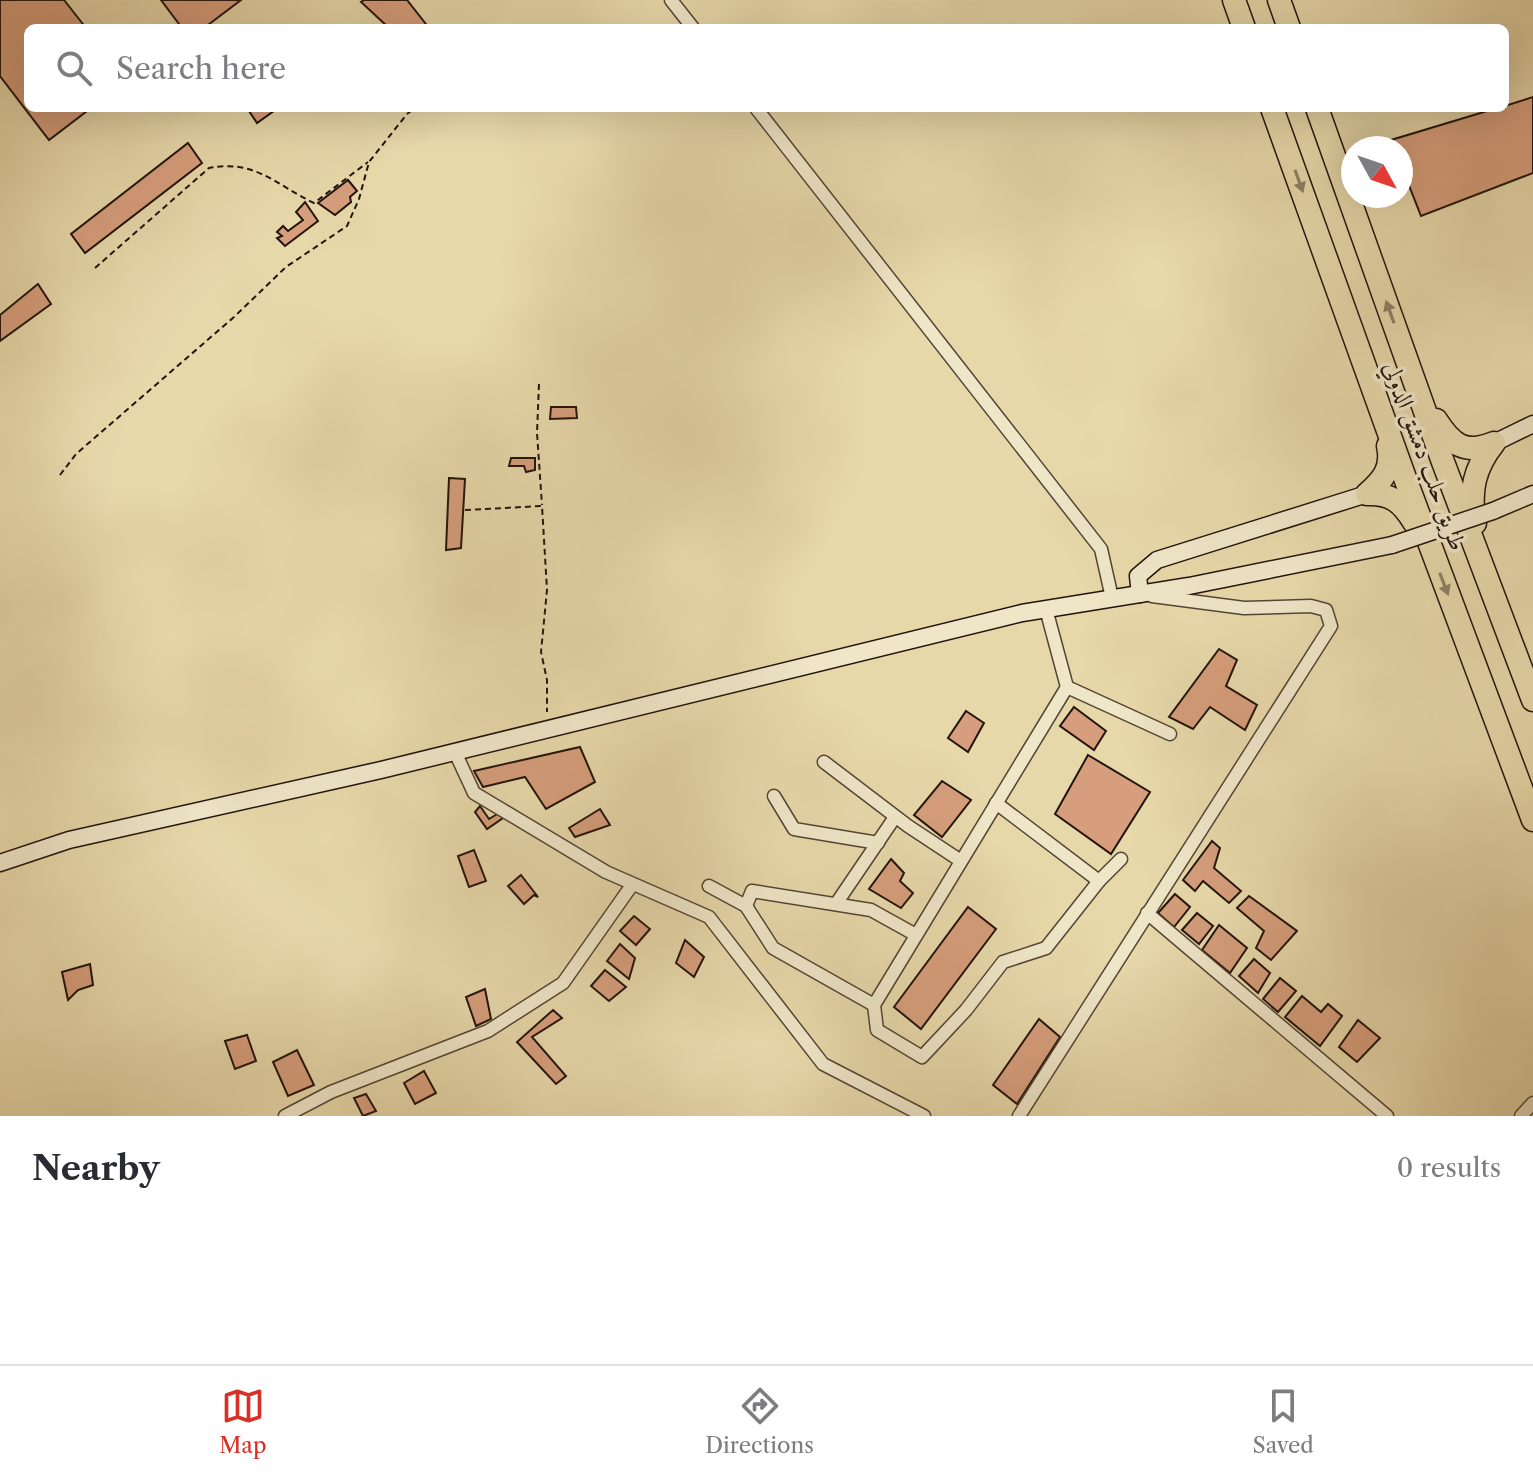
<!DOCTYPE html>
<html lang="en">
<head>
<meta charset="utf-8">
<style>
  :root { --surface:#fff; --page:#f2f2f3; --text:#2b2b33; --muted:#7c7c81; --line:#e1e1e2; --accent:#d93025 }
  body { margin:0; font-family:"Libre Caslon Text",Amiri,serif; background:var(--page); color:var(--text) }
  .compass { position:absolute; left:1341px; top:136px; width:72px; height:72px; border-radius:50%; background:var(--surface); box-shadow:0 8px 32px #0002; rotate:130deg }
  .list { margin:0; padding:0; list-style:none }
  h2 { display:flex; justify-content:space-between; align-items:center; height:104px; margin:0; padding:0 32px; font-size:34px }
  h2 small { font-size:26px; font-weight:400; color:var(--muted) }
  .icon { flex:none; width:44px; height:44px; fill:none; stroke:currentColor; stroke-width:2; stroke-linecap:round; stroke-linejoin:round }
  .map { position:relative; flex:none; width:1533px; height:1116px; overflow:hidden }
  .search { position:absolute; background:var(--surface); box-shadow:0 8px 32px #0002; left:24px; right:24px; top:24px; height:88px; display:flex; align-items:center; gap:20px; box-sizing:border-box; padding:0 28px; border-radius:12px; color:var(--muted); font-size:30px }
  .sheet { height:248px; background:var(--surface) }
  nav { display:flex; justify-content:space-around; align-items:center; box-sizing:border-box; height:112px; border-top:2px solid var(--line); background:var(--surface); font-size:22px; color:var(--muted) }
  nav a { display:grid; justify-items:center; gap:4px }
  nav .on { color:var(--accent) }
  .map>svg:first-child { display:block }
  .building { fill:#d69e7c; stroke:#22140c; stroke-width:2 }
  .lines { fill:none; stroke-linecap:round; stroke-linejoin:round }
  .minor-casing { stroke:#534534; stroke-width:15 }
  .secondary-casing { stroke:#22140c; stroke-width:19 }
  .motorway-casing { stroke:#22140c; stroke-width:25 }
  .path { stroke:#22140c; stroke-width:2; stroke-dasharray:6 4; stroke-linecap:butt }
  .minor { stroke:#efe6c8; stroke-width:12 }
  .secondary { stroke:#efe6c8; stroke-width:16 }
  .motorway { stroke:#e7d8aa; stroke-width:22 }
  .secondary-bridge-casing { stroke:#22140c; stroke-width:19; stroke-linecap:butt }
  .secondary-bridge { stroke:#efe6c8; stroke-width:16 }
  .oneway { fill:#8e8063 }
  .labels { text-anchor:middle; stroke-width:7; stroke-linejoin:round; paint-order:stroke }
  .street-label { font-size:24px; fill:#22140c; stroke:#efe6c8 }
</style>
</head>
<body>
<div class="map">
<svg width="1533" height="1116" viewBox="0 0 1533 1116">
  <rect width="100%" height="100%" fill="#e7d8aa"/>
  <filter id="stains"><feTurbulence type="fractalNoise" baseFrequency=".0025" numOctaves="4"/><feColorMatrix values="0 0 0 0 .2 0 0 0 0 .09 0 0 0 0 .02 0 0 0 .5 -.17"/></filter>
  <radialGradient id="worn" r=".72"><stop offset=".6" stop-color="#630" stop-opacity="0"/><stop offset="1" stop-color="#630" stop-opacity=".3"/></radialGradient>
  <g class="building">
    <polygon points="0,0 64,0 86,28 28,28 28,108 91,108 49,140 0,76"/>
    <polygon points="161,0 241,0 204,28 182,28"/>
    <polygon points="364,0 407,0 429,28 389,28 361,2"/>
    <polygon points="1533,97 1533,173 1421,216 1401,165 1401,148 1394,148 1391,140 1497,108 1505,108 1505,106"/>
    <polygon points="247,108 278,108 257,123"/>
    <polygon points="188,143 202,163 85,253 71,234"/>
    <polygon points="348,180 357,191 350,197 351,202 335,215 318,203"/>
    <polygon points="305,202 318,221 285,246 277,238 282,236 277,232 283,226 288,231 303,220 296,212"/>
    <polygon points="38,284 51,304 0,341 0,315"/>
    <polygon points="551,407 576,407 577,418 550,419"/>
    <polygon points="511,458 535,458 535,470 526,472 524,466 509,466"/>
    <polygon points="449,478 465,479 461,548 446,550"/>
    <polygon points="1219,649 1237,660 1226,686 1257,705 1245,730 1210,707 1193,729 1169,717"/>
    <polygon points="1074,707 1106,731 1094,750 1060,726"/>
    <polygon points="966,711 984,723 968,752 948,738"/>
    <polygon points="580,747 595,782 546,809 525,777 483,787 474,771"/>
    <polygon points="1088,755 1150,792 1111,854 1055,814"/>
    <polygon points="942,781 971,800 942,837 914,815"/>
    <polygon points="480,806 489,819 499,813 503,818 487,829 475,812"/>
    <polygon points="600,809 610,825 575,837 569,828"/>
    <polygon points="1212,841 1220,848 1214,868 1241,891 1229,903 1203,881 1195,891 1183,880"/>
    <polygon points="474,850 486,881 469,887 458,856"/>
    <polygon points="891,859 904,873 900,881 913,893 901,908 869,889"/>
    <polygon points="521,875 538,897 534,895 524,904 508,886"/>
    <polygon points="1175,894 1190,907 1174,927 1158,913"/>
    <polygon points="1249,896 1297,931 1271,960 1256,948 1264,931 1237,908"/>
    <polygon points="968,907 996,929 921,1029 894,1007"/>
    <polygon points="1197,913 1213,926 1199,944 1182,930"/>
    <polygon points="634,916 650,929 636,945 620,931"/>
    <polygon points="1219,925 1247,948 1230,973 1202,950"/>
    <polygon points="685,940 704,957 694,977 676,963"/>
    <polygon points="620,944 635,958 629,979 607,961"/>
    <polygon points="1254,959 1270,973 1258,993 1239,976"/>
    <polygon points="90,964 93,985 78,990 68,1000 62,972"/>
    <polygon points="605,970 626,987 609,1001 591,986"/>
    <polygon points="1280,978 1296,991 1278,1012 1263,999"/>
    <polygon points="485,989 491,1019 476,1026 466,997"/>
    <polygon points="1302,996 1321,1012 1328,1004 1342,1016 1320,1046 1285,1017"/>
    <polygon points="553,1010 562,1018 532,1037 566,1076 556,1084 517,1042"/>
    <polygon points="1039,1019 1060,1037 1017,1104 993,1085"/>
    <polygon points="1358,1020 1380,1038 1357,1062 1339,1047"/>
    <polygon points="247,1035 256,1061 235,1069 225,1041"/>
    <polygon points="297,1050 314,1085 288,1096 273,1062"/>
    <polygon points="424,1071 436,1093 415,1104 404,1083"/>
    <polygon points="366,1094 376,1111 363,1116 354,1098"/>
  </g>
  <g class="lines">
    <defs>
      <g id="minor">
        <polyline points="671,0 693,28"/>
        <polyline points="756,108 1101,549 1112,598"/>
        <polyline points="1046,609 1067,687 1170,734"/>
        <polyline points="455,752 474,793 606,872 709,917 823,1064 924,1116"/>
        <polyline points="824,762 908,826 961,861"/>
        <polyline points="774,796 794,829 878,843"/>
        <polyline points="996,803 1099,881 1121,859"/>
        <polyline points="709,886 746,906 773,948 874,1005 1067,687"/>
        <polyline points="836,904 895,817"/>
        <polyline points="746,906 752,891 871,910 916,935"/>
        <polyline points="1147,913 1387,1116"/>
        <polyline points="874,1005 877,1030 922,1057 966,1010 1003,962 1046,948 1099,881"/>
        <polyline points="285,1116 331,1092 488,1031 563,983 632,885"/>
        <polyline points="1019,1116 1331,626 1326,610 1311,606 1244,608 1152,596"/>
        <polyline points="1521,1116 1533,1103"/>
      </g>
      <g id="secondary">
        <polyline points="1494,443 1533,424"/>
        <polyline points="1493,511 1533,494"/>
        <polyline points="1140,594 1138,576 1157,560 1367,494"/>
        <polyline points="0,863 69,840 381,770 1022,613 1189,586 1392,545"/>
      </g>
      <g id="motorway">
        <polyline points="1234,0 1244,28"/>
        <polyline points="1279,0 1289,28"/>
        <polyline points="1272,108 1405,478 1533,820"/>
        <polyline points="1317,108 1443,462 1533,700"/>
        <path d="M1436 420C1452 445 1465 455 1494 443 1474 468 1469 492 1475 523"/>
        <path d="M1388 446C1393 468 1383 480 1367 494 1391 493 1402 502 1414 522"/>
      </g>
    </defs>
    <use href="#minor" class="minor-casing"/>
    <use href="#secondary" class="secondary-casing"/>
    <use href="#motorway" class="motorway-casing"/>
    <g class="path">
      <path d="M95 268 209 168C255 159 276 185 314 203L368 162"/>
      <polyline points="539,384 537,433 542,505"/>
      <polyline points="60,475 76,454 234,317 286,267 347,226 359,199 369,162 407,114 415,108"/>
      <polyline points="465,510 542,506 547,590 541,652 547,680 547,712"/>
    </g>
    <use href="#minor" class="minor"/>
    <use href="#secondary" class="secondary"/>
    <use href="#motorway" class="motorway"/>
    <defs>
      <polyline id="secondary-bridge" points="1392,545 1493,511"/>
    </defs>
    <use href="#secondary-bridge" class="secondary-bridge-casing"/>
    <use href="#secondary-bridge" class="secondary-bridge"/>
  </g>
  <defs><path id="oneway-solid" d="M-6-.8H1V-3.2L6.5 0L1 3.2V.8H-6Z" transform="scale(2)"/></defs>
  <g class="oneway">
    <use href="#oneway-solid" transform="translate(1299 181) rotate(70)"/>
    <use href="#oneway-solid" transform="translate(1390 312) rotate(-110)"/>
    <use href="#oneway-solid" transform="translate(1444 584) rotate(69)"/>
  </g>
  <g class="labels">
    <g class="street-label">
      <text transform="translate(1425 456) rotate(70)" y="8">طريق حلب دمشق الدولي</text>
    </g>
  </g>
  <rect width="100%" height="100%" filter="url(#stains)"/>
  <rect width="100%" height="100%" fill="url(#worn)"/>
</svg>
<svg class="compass" viewBox="-18 -18 36 36"><path d="M0-13l5 13h-10z" fill="#e53935"/><path d="M0 13l5-13h-10z" fill="#7c7c81"/></svg>
<div class="search"><svg class="icon" aria-label="search" viewBox="0 0 24 24"><circle cx="10" cy="10" r="6"/><path d="M15 15l6 6"/></svg>Search here</div>
</div>
<section class="sheet">
<h2>Nearby<small>0 results</small></h2>
<ul class="list">
</ul>
</section>
<nav>
<a class="on"><svg class="icon" aria-label="map" viewBox="0 0 24 24"><path d="M3 6l6-2 6 2 6-2v14l-6 2-6-2-6 2zM9 4v14M15 6v14"/></svg>Map</a>
<a><svg class="icon" aria-label="directions" viewBox="0 0 24 24"><path d="M12 3l9 9-9 9-9-9zM9 14v-3h6M13 9l2 2-2 2"/></svg>Directions</a>
<a><svg class="icon" aria-label="saved" viewBox="0 0 24 24"><path d="M7 4h10v16l-5-4-5 4z"/></svg>Saved</a>
</nav>
</body>
</html>
